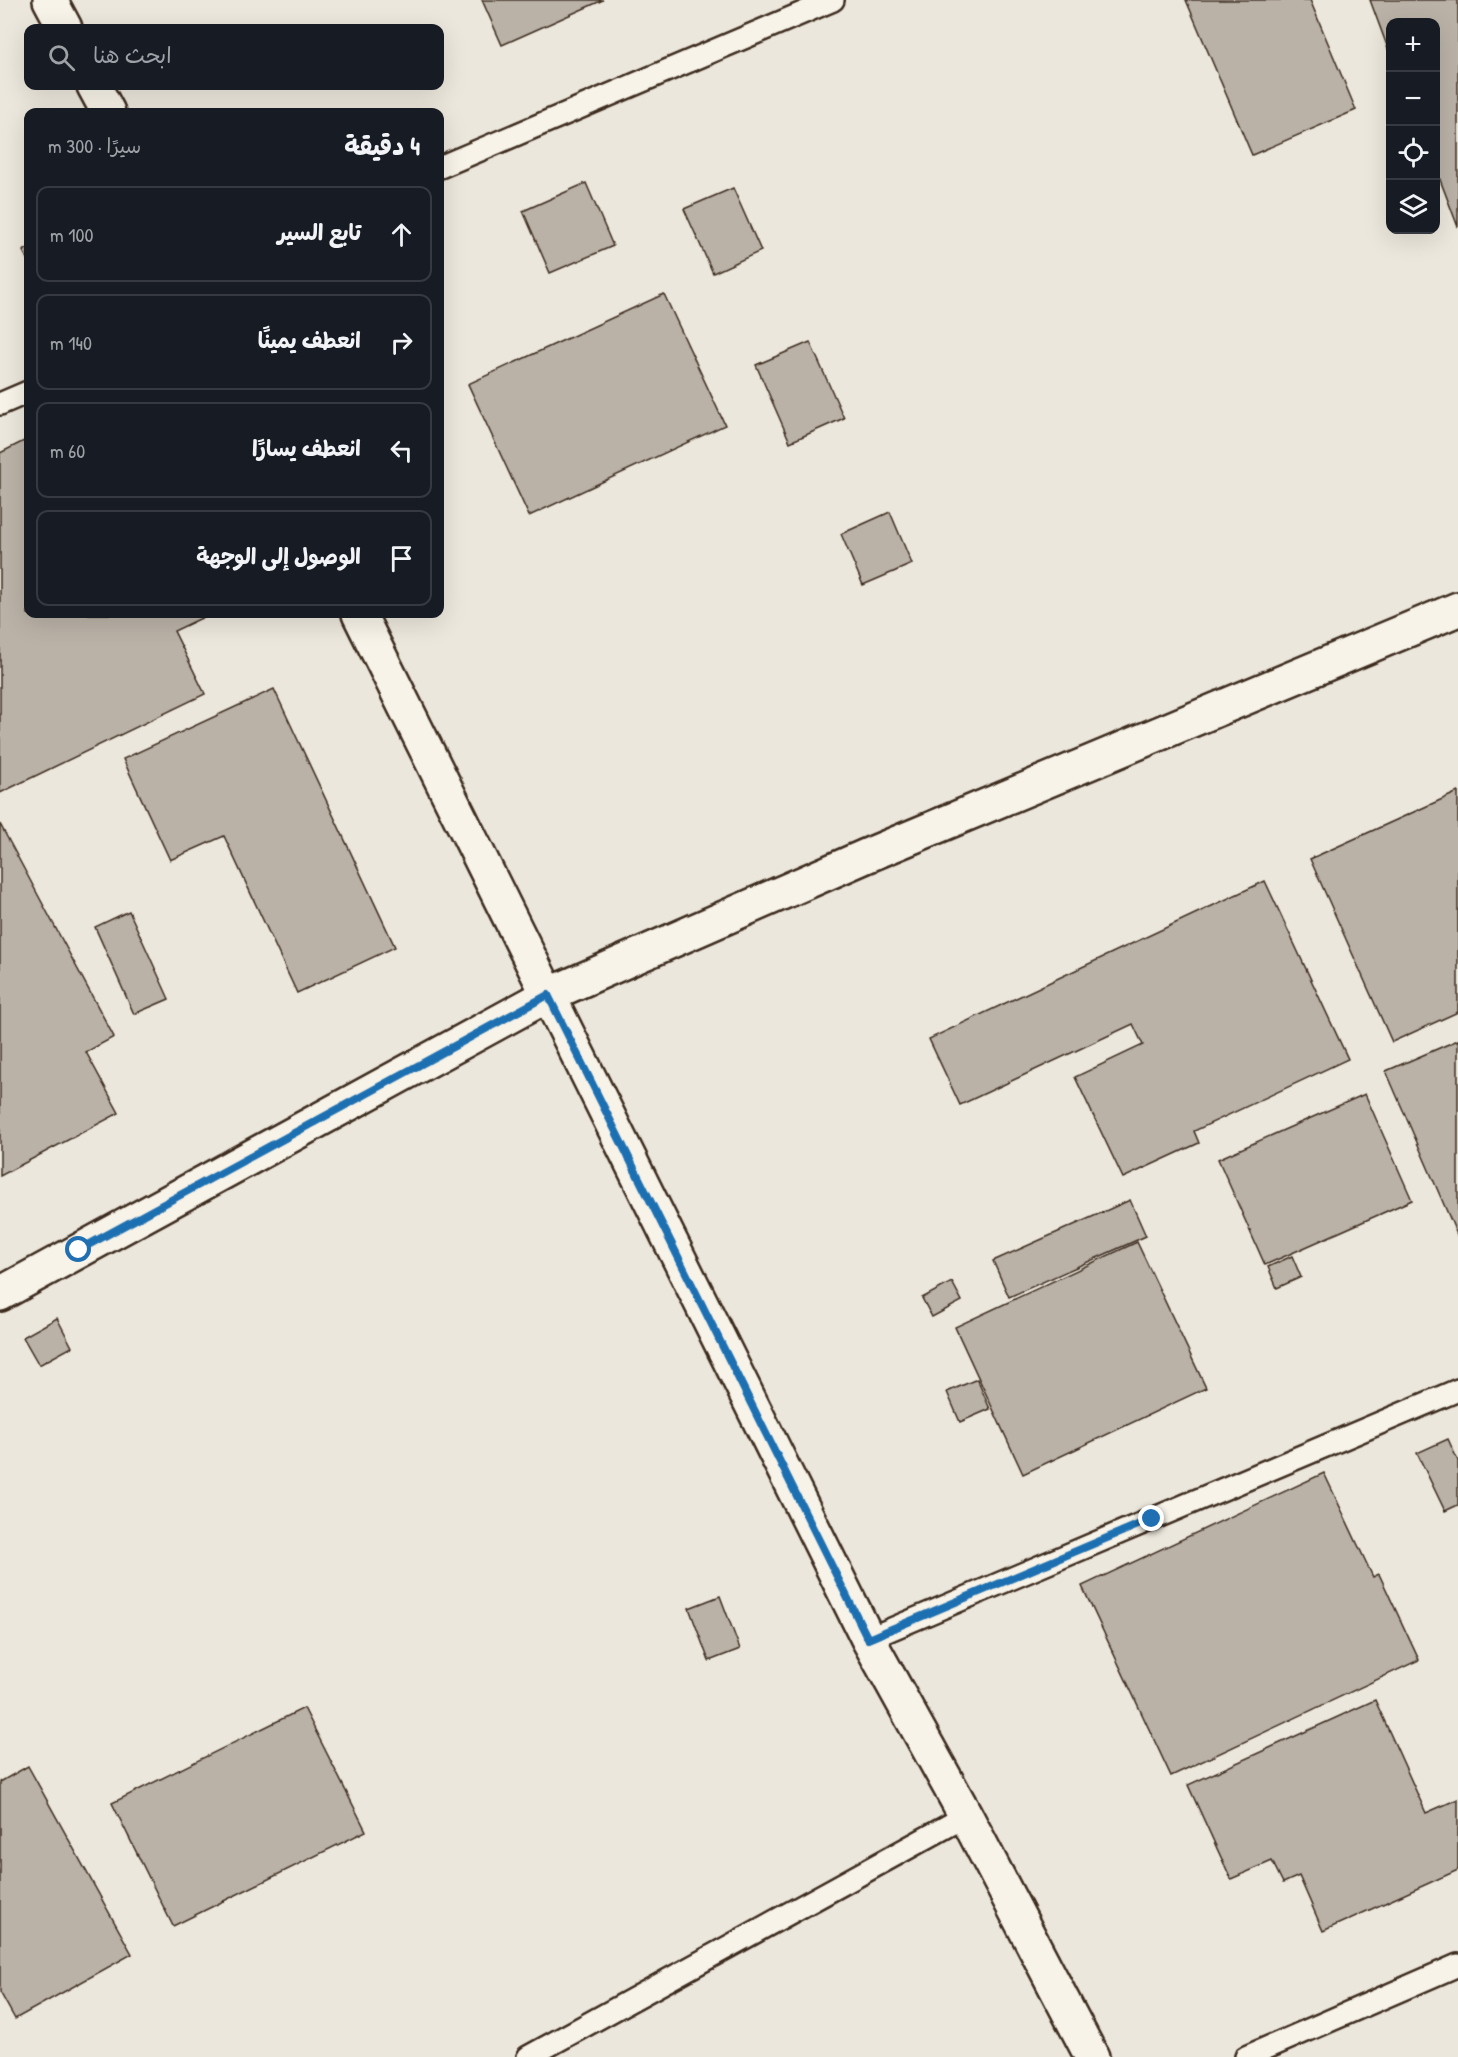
<!DOCTYPE html>
<html lang="ar">
<head>
<meta charset="utf-8">
<style>
  :root { --surface:#171b24; --page:#242831; --text:#f1f3f6; --muted:#9ea1a6; --line:#363941 }
  body { margin:0; font-family:"Patrick Hand","Playpen Sans Arabic",sans-serif; background:var(--page); color:var(--text); direction:rtl }
  .controls { position:absolute; right:18px; top:18px; display:grid; overflow:hidden; border-radius:12px; box-shadow:0 6px 24px #0002 }
  .controls button { width:54px; height:54px; display:grid; place-items:center; padding:0; border:0; border-bottom:2px solid var(--line); background:var(--surface); color:var(--text); font:30px sans-serif }
  .stop { position:absolute; width:18px; height:18px; margin:-14px; border:4px solid #1f6fb2; border-radius:50%; background:#fff }
  .stop.end { background:#1f6fb2; border-color:#fff; box-shadow:0 2px 6px #0008 }
  .list { margin:0; padding:0; list-style:none }
  h2 { display:flex; justify-content:space-between; align-items:center; height:78px; margin:0; padding:0 24px; font-size:26px }
  h2 small { font-size:20px; font-weight:400; color:var(--muted) }
  .list li { display:grid; grid-template-columns:39px 1fr auto; gap:18px; align-items:center; box-sizing:border-box; height:96px; margin:0 12px 12px; padding:0 12px; border:2px solid var(--line); border-radius:12px }
  .list b { display:block; font-size:22px; white-space:nowrap }
  .list em { font-size:20px; font-style:normal; color:var(--muted) }
  .icon { flex:none; width:33px; height:33px; fill:none; stroke:currentColor; stroke-width:2; stroke-linecap:round; stroke-linejoin:round }
  .map { position:relative; flex:none; width:1458px; height:2057px; overflow:hidden; direction:ltr }
  .search { position:absolute; background:var(--surface); box-shadow:0 6px 24px #0002; left:24px; top:24px; width:420px; height:66px; display:flex; align-items:center; gap:15px; box-sizing:border-box; padding:0 21px; border-radius:12px; color:var(--muted); font-size:22px }
  .panel { position:absolute; background:var(--surface); box-shadow:0 6px 24px #0002; left:24px; top:108px; width:420px; height:510px; border-radius:12px; direction:rtl }
  .map>svg:first-child { display:block }
  .building { fill:#bab2a7; stroke:#3b2a1e; stroke-width:1.5 }
  .lines { fill:none; stroke-linecap:round; stroke-linejoin:round }
  .lane-casing { stroke:#3b2a1e; stroke-width:26 }
  .street-casing { stroke:#3b2a1e; stroke-width:38 }
  .lane { stroke:#f7f3e8; stroke-width:21 }
  .street { stroke:#f7f3e8; stroke-width:33 }
  .route { stroke:#1f6fb2; stroke-width:8 }
</style>
</head>
<body>
<div class="map">
<svg width="1458" height="2057" viewBox="0 0 1458 2057">
  <rect width="100%" height="100%" fill="#ece7dc"/>
  <filter id="ink" filterUnits="userSpaceOnUse"><feTurbulence type="fractalNoise" baseFrequency=".0167" numOctaves="2"/><feDisplacementMap in="SourceGraphic" scale="12" xChannelSelector="R" yChannelSelector="G"/><feConvolveMatrix kernelMatrix="1 2 1 2 8 2 1 2 1" color-interpolation-filters="sRGB"/></filter>
  <g filter="url(#ink)">
    <g class="building">
      <polygon points="482,0 603,0 502,45"/>
      <polygon points="1186,0 1310,0 1356,110 1252,155"/>
      <polygon points="1370,0 1458,0 1458,227 1436,169 1436,22 1390,22 1390,54"/>
      <polygon points="586,183 613,246 550,273 523,211"/>
      <polygon points="733,188 761,251 713,273 684,209"/>
      <polygon points="28,248 28,261 23,251"/>
      <polygon points="664,294 725,425 529,516 468,384"/>
      <polygon points="810,342 844,418 790,442 756,365"/>
      <polygon points="28,439 28,614 210,614 174,631 205,694 0,793 0,453"/>
      <polygon points="890,512 912,564 863,585 841,534"/>
      <polygon points="274,689 395,947 297,993 224,836 170,860 123,759"/>
      <polygon points="1458,792 1458,1012 1392,1042 1310,859"/>
      <polygon points="0,824 114,1037 86,1052 119,1113 0,1176"/>
      <polygon points="1265,881 1348,1059 1194,1131 1199,1143 1123,1178 1075,1077 1143,1045 1133,1024 960,1105 929,1039"/>
      <polygon points="129,911 169,999 134,1014 95,927"/>
      <polygon points="1458,1040 1458,1237 1386,1071"/>
      <polygon points="1365,1094 1412,1200 1265,1265 1218,1159"/>
      <polygon points="1130,1200 1146,1236 1009,1297 993,1261"/>
      <polygon points="1137,1242 1206,1388 1023,1474 955,1327"/>
      <polygon points="1292,1256 1301,1277 1277,1288 1268,1267"/>
      <polygon points="952,1282 962,1301 932,1317 922,1298"/>
      <polygon points="57,1318 72,1347 39,1365 23,1337"/>
      <polygon points="977,1379 990,1409 960,1422 947,1392"/>
      <polygon points="1448,1439 1458,1461 1458,1505 1445,1511 1417,1453"/>
      <polygon points="1324,1473 1373,1577 1379,1574 1419,1660 1171,1776 1082,1586"/>
      <polygon points="720,1596 740,1649 709,1661 689,1608"/>
      <polygon points="1375,1700 1426,1813 1458,1799 1458,1870 1323,1931 1299,1876 1283,1883 1272,1861 1231,1879 1188,1785"/>
      <polygon points="304,1708 366,1831 173,1926 112,1803"/>
      <polygon points="28,1766 132,1954 15,2019 0,1992 0,1782"/>
    </g>
    <g class="lines">
      <defs>
        <g id="lane">
          <polyline points="440,167 833,0"/>
          <polyline points="0,404 28,392"/>
          <polyline points="868,1639 1458,1390"/>
          <polyline points="528,2057 966,1816"/>
          <polyline points="1246,2057 1458,1965"/>
        </g>
        <g id="street">
          <polyline points="50,0 65,28"/>
          <polyline points="94,86 108,112"/>
          <polyline points="359,614 868,1639 966,1816 1092,2057"/>
          <polyline points="0,1294 548,995 866,856 1458,609"/>
        </g>
      </defs>
      <use href="#lane" class="lane-casing"/>
      <use href="#street" class="street-casing"/>
      <use href="#lane" class="lane"/>
      <use href="#street" class="street"/>
    </g>
  </g>
  <g class="lines" filter="url(#ink)">
    <polyline class="route" points="79,1250 548,995 868,1639 1152,1519"/>
  </g>
</svg>
<div class="controls">
<button>+</button>
<button>−</button>
<button><svg class="icon" aria-label="locate" viewBox="0 0 24 24"><circle cx="12" cy="12" r="6"/><path d="M12 2v4M12 18v4M2 12h4M18 12h4"/></svg></button>
<button><svg class="icon" aria-label="layers" viewBox="0 0 24 24"><path d="M12 4l9 5-9 5-9-5zM3 14l9 5 9-5"/></svg></button>
</div>
<div class="stop" style="left:79px;top:1250px"></div>
<div class="stop end" style="left:1152px;top:1519px"></div>
<div class="search"><svg class="icon" aria-label="search" viewBox="0 0 24 24"><circle cx="10" cy="10" r="6"/><path d="M15 15l6 6"/></svg>ابحث هنا</div>
<section class="panel">
<h2>4 دقيقة<small>سيرًا · 300 m</small></h2>
<ul class="list">
<li><svg class="icon" aria-label="ahead" viewBox="0 0 24 24"><path d="M12 20V5M6 11l6-6 6 6"/></svg><div><b>تابع السير</b></div><em>100 m</em></li>
<li><svg class="icon" aria-label="right" viewBox="0 0 24 24"><path d="M7 20v-9h11M14 6l5 5-5 5"/></svg><div><b>انعطف يمينًا</b></div><em>140 m</em></li>
<li><svg class="icon" aria-label="left" viewBox="0 0 24 24"><path d="M17 20v-9H6M10 6l-5 5 5 5"/></svg><div><b>انعطف يسارًا</b></div><em>60 m</em></li>
<li><svg class="icon" aria-label="arrive" viewBox="0 0 24 24"><path d="M6 21V4h12l-3 4 3 4H6"/></svg><div><b>الوصول إلى الوجهة</b></div></li>
</ul>
</section>
</div>
</body>
</html>
